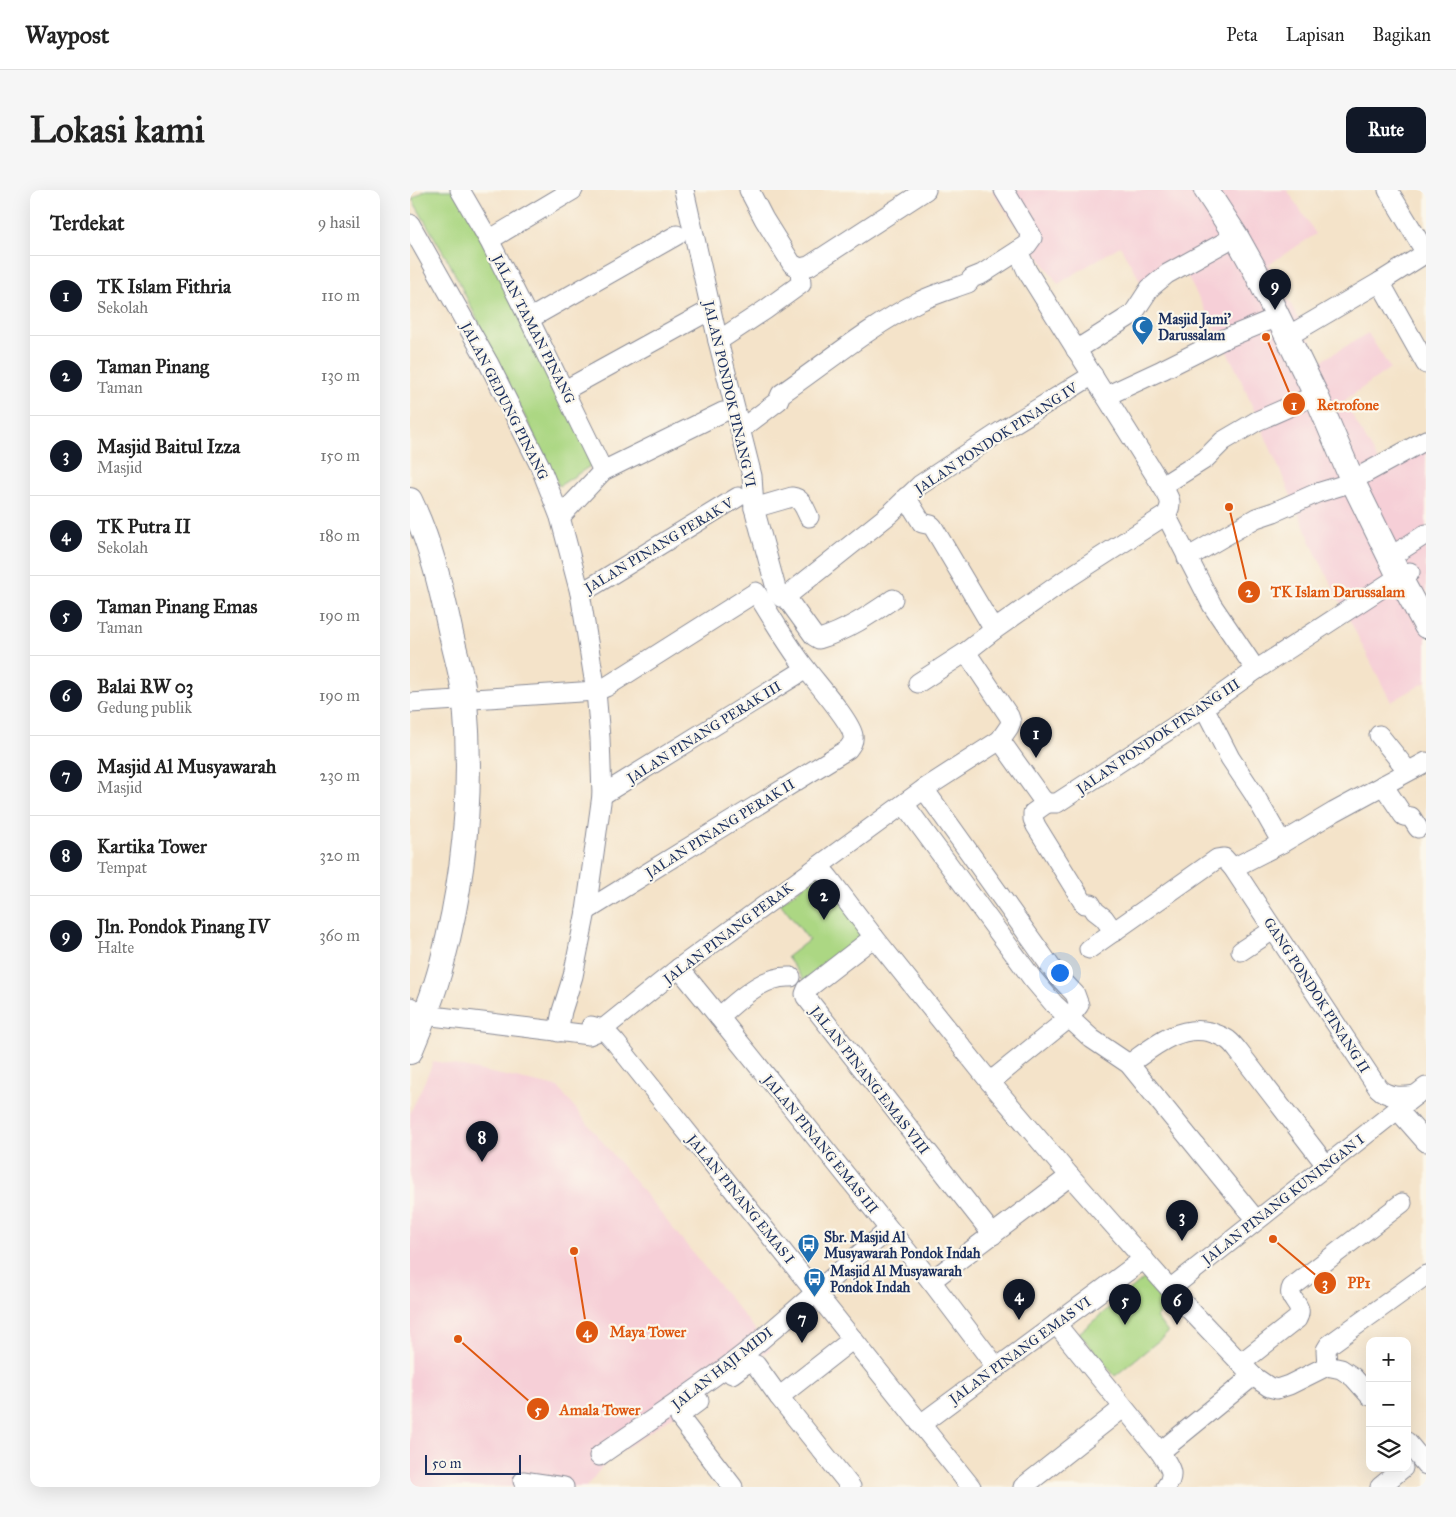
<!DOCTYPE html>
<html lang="id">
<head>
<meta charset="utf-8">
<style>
  :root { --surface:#fff; --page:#f6f6f6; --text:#222; --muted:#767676; --line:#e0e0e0; --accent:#111827 }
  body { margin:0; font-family:"IM FELL Great Primer",serif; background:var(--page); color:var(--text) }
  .controls { position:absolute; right:15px; bottom:15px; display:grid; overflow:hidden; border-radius:10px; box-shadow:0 5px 20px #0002 }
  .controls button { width:45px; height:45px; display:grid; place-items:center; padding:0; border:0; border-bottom:1px solid var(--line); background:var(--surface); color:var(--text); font:25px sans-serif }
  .scale { position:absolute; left:15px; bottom:12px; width:96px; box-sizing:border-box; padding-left:5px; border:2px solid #1b2f5e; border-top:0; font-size:14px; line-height:18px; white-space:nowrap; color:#1b2f5e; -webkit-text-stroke:4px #fbf7ec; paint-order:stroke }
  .you { position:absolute; left:649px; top:782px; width:18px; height:18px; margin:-12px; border:4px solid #fff; border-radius:50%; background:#1a73e8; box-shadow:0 0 0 8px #1a73e833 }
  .badge { display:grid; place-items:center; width:32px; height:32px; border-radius:50%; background:var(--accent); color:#fff; font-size:16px; font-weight:700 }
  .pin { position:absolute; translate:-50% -41px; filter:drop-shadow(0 1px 2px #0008) }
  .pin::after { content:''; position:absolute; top:26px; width:18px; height:15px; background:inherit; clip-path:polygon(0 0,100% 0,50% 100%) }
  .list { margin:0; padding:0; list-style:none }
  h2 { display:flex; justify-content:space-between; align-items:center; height:65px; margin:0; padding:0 20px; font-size:21px }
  h2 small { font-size:16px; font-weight:400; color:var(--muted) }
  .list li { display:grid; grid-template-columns:32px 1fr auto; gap:15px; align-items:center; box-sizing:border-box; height:80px; padding:0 20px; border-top:1px solid var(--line) }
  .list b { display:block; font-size:19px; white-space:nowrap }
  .list p { margin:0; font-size:16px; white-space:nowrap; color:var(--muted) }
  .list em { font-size:16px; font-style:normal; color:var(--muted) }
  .icon { flex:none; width:28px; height:28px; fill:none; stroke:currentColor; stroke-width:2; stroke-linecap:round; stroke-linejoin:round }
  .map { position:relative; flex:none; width:1016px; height:1297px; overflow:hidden; border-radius:10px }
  header { display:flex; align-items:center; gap:30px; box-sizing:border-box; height:70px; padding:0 25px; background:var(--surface); border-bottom:1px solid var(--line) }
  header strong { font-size:24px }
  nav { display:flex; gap:28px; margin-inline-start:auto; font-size:18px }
  .intro { display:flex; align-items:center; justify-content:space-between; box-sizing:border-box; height:120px; padding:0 30px }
  h1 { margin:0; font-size:35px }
  .button { padding:12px 22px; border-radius:10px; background:var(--accent); color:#fff; font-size:18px; font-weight:700 }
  main { display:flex; gap:30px; padding:0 30px }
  aside { flex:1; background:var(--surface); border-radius:10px; box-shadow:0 5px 20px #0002 }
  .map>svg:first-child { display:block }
  .built { fill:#f6cfd7 }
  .green { fill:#acd783; stroke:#648370 }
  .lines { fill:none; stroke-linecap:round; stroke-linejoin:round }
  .minor-casing { stroke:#888994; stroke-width:21 }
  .major-casing { stroke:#888994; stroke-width:26 }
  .minor { stroke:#fff; stroke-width:19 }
  .major { stroke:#fff; stroke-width:24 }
  .labels { text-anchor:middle; stroke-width:4.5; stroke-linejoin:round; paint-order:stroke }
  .poi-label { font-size:14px; font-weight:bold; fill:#1b2f5e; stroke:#fbf7ec; text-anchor:start }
  .street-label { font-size:14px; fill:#1b2f5e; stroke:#fbf7ec }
  .leader { fill:none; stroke:#de5710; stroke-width:2 }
  .callout-dot { fill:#de5710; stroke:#fbf7ec; stroke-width:2 }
  .mark-label { font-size:15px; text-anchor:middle; font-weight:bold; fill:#fff }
  .callout-label { font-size:15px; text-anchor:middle; font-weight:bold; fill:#de5710; stroke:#fbf7ec; stroke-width:4.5; stroke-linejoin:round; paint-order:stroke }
</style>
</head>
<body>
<header>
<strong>Waypost</strong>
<nav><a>Peta</a><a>Lapisan</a><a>Bagikan</a></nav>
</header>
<div class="intro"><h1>Lokasi kami</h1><a class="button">Rute</a></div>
<main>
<aside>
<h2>Terdekat<small>9 hasil</small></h2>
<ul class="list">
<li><span class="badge">1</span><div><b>TK Islam Fithria</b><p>Sekolah</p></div><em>110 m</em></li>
<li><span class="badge">2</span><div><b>Taman Pinang</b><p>Taman</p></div><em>130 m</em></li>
<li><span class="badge">3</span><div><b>Masjid Baitul Izza</b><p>Masjid</p></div><em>150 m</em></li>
<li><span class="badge">4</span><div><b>TK Putra II</b><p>Sekolah</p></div><em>180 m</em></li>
<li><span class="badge">5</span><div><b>Taman Pinang Emas</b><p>Taman</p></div><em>190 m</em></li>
<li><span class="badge">6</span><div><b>Balai RW 03</b><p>Gedung publik</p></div><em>190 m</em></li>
<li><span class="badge">7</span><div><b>Masjid Al Musyawarah</b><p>Masjid</p></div><em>230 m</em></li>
<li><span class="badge">8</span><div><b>Kartika Tower</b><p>Tempat</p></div><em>320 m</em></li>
<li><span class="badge">9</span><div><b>Jln. Pondok Pinang IV</b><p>Halte</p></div><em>360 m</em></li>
</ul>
</aside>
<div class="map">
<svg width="1016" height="1297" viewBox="0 0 1016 1297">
  <rect width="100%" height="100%" fill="#fbf7ec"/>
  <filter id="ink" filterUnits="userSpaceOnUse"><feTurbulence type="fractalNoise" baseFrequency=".02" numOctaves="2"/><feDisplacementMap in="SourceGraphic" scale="10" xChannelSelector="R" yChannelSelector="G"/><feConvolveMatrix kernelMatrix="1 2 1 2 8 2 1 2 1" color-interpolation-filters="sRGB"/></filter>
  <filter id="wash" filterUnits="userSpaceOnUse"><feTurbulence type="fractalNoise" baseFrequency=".0096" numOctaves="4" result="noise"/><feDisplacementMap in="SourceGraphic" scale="20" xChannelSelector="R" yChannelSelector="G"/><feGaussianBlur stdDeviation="1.12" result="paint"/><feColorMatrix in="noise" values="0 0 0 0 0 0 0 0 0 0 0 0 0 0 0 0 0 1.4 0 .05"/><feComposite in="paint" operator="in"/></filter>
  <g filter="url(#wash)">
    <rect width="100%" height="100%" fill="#f4e3c9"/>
    <g class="built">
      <polygon points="582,0 877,0 906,44 859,74 911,171 958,143 980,178 934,211 972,277 1016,255 1016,492 981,512 907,366 827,181 774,80 738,104 710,56 648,94"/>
      <polygon points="24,871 148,897 361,1159 197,1271 176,1297 0,1297 0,923"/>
    </g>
    <g class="green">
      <polygon points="16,0 46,0 188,271 149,296 40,74 2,9"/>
      <polygon points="411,684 458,746 397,794 377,767 399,750 370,713"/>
      <polygon points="735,1088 763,1110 746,1127 758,1143 705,1186 669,1143"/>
    </g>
  </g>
  <g filter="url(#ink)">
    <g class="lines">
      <defs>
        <g id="minor">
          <polyline points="50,0 79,50 119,129 193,281"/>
          <polyline points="274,0 308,151 342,286 344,318 367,402 371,407 378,405 481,323 510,295 593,240 683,185"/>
          <polyline points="339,0 354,29 382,74 390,78 399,76 516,0"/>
          <polyline points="0,34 79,174 130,276 150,327 170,403 186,501 190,548 192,605 176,721 163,786 152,821 148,842"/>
          <polyline points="79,50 163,0"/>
          <polyline points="970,92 1016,174"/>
          <polyline points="119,129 267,45"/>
          <polyline points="878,146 970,92 1016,63 978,0"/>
          <polyline points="308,151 355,120 391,94 390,78"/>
          <polyline points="666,160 723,124 740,98 757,84 826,46"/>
          <polyline points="155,200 293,124"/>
          <polyline points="696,206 752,180 814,149 868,127"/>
          <path d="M330 240 368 211 371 204C416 173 459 137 508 112 524 104 542 99 558 93L562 88 572 84 617 55 622 48 621 45 594 0"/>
          <polyline points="954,284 1016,250"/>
          <polyline points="752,296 795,269 813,251 847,231 906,205"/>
          <polyline points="496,307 512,333 521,335 523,337 584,440"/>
          <path d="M344 318 382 307C392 308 395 319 399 327"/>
          <polyline points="756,325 802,415 846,480"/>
          <polyline points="150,327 193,281 313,222"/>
          <polyline points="980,367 1016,344"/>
          <polyline points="777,368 846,328 864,322 907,303 943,292"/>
          <polyline points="170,403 186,394 328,307"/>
          <path d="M375 406 404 446 409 449C436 441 460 425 483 409"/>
          <path d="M508 493 556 462 584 440 655 390 756 325C764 312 759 308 752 296L617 81 608 61"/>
          <path d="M0 513 186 501 196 497 346 402C362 428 378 456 397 480 406 492 442 533 443 546 444 551 441 555 438 559L176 721"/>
          <polyline points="794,517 820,568 844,604 872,653"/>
          <polyline points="969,545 998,581"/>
          <polyline points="590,550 632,609 637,613 647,613 794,517 846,480 981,392 1000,382"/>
          <polyline points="973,595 993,625 994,626 1001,627 1008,638"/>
          <polyline points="514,599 646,784 665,804 669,815 659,828 580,892"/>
          <polyline points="192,605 396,479"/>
          <polyline points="637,613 623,623 623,629 626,636 673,712 675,714 681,714 685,721 694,728 704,742"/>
          <polyline points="494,614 622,788 644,814 682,849 719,874 846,1030"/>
          <polyline points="409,676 419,688 464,747 580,892 660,986 760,1099 843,1186 859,1197 867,1199 879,1195 917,1176 931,1179 943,1187 960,1206"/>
          <polyline points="823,678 872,653 924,622 1016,572"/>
          <polyline points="464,747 397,799 395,804 396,807 583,1045"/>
          <path d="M679 759 804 671 807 669 814 668 823 678 968 898C978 908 992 907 1006 905"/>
          <polyline points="831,761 863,740"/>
          <polyline points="269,778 309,827 521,1091 587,1178"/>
          <polyline points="0,817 14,825 179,845 193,839 269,778 514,599 590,550 599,537 601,532 599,526 556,462"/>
          <path d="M309 827C329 810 353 785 381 787"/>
          <polyline points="181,836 193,839 206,853 561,1297"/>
          <path d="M719 874C743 857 769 834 800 842 806 844 813 846 818 850 822 853 826 858 829 862L916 975"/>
          <polyline points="987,919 1016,952"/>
          <polyline points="521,1091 660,986"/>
          <polyline points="760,1099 1016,897"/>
          <path d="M646 1134 750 1262C758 1275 767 1283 756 1297"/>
          <path d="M831 1173 887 1129C896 1114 875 1110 882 1097L992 1013"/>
          <polyline points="917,1176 916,1160 919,1155 1016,1085"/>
          <polyline points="322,1184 338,1172 346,1175 369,1207 441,1297"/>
          <polyline points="369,1207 443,1149"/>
          <polyline points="289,1211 270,1225 270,1228 323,1297"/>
          <polyline points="511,1234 734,1069"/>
          <polyline points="997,1252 1016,1275"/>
          <polyline points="750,1262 843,1186"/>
          <path d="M189 1266C238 1232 288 1200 335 1163 384 1123 430 1079 479 1040"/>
          <polyline points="113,1291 154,1297"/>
          <polyline points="613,1297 713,1218"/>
          <polyline points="970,1297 993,1278"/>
        </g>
        <g id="major">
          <polyline points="796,0 826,46 845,80 906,205 943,292 990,388 1016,436"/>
          <path d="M0 310C21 354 31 397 41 444 46 466 53 488 55 511 63 601 55 686 32 773 24 804 12 833 0 862"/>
        </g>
      </defs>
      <use href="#minor" class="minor-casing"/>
      <use href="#major" class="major-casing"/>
      <use href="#minor" class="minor"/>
      <use href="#major" class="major"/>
    </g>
  </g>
  <defs>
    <symbol id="mosque-pin" viewBox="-11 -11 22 30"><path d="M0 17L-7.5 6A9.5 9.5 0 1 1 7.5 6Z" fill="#1f6fb2" stroke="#fbf7ec"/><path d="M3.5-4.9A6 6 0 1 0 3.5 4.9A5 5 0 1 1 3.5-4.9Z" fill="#fff"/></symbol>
    <symbol id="bus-pin" viewBox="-11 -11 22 30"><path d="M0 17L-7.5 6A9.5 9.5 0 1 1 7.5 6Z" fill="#1f6fb2" stroke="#fbf7ec"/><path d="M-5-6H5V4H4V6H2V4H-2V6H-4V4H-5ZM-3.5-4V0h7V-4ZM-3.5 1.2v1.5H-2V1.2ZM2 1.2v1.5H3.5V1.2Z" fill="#fff"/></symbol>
  </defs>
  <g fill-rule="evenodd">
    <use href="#mosque-pin" x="720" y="124" width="25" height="34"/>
    <use href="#bus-pin" x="386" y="1042" width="25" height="34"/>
    <use href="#bus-pin" x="392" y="1076" width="25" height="34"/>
  </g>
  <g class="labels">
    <g class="poi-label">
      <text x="748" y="134">Masjid Jami'<tspan x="748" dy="16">Darussalam</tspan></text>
      <text x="414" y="1052">Sbr. Masjid Al<tspan x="414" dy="16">Musyawarah Pondok Indah</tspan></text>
      <text x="420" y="1086">Masjid Al Musyawarah<tspan x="420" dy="16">Pondok Indah</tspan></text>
    </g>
    <g class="street-label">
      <text transform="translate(124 139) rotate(63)" y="5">JALAN TAMAN PINANG</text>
      <text transform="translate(320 204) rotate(77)" y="5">JALAN PONDOK PINANG VI</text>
      <text transform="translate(95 211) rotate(63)" y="5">JALAN GEDUNG PINANG</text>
      <text transform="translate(586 248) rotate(-33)" y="5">JALAN PONDOK PINANG IV</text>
      <text transform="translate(249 355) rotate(-31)" y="5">JALAN PINANG PERAK V</text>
      <text transform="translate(294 542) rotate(-32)" y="5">JALAN PINANG PERAK III</text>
      <text transform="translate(748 546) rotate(-34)" y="5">JALAN PONDOK PINANG III</text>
      <text transform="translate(310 638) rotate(-32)" y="5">JALAN PINANG PERAK II</text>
      <text transform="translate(318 743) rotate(-37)" y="5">JALAN PINANG PERAK</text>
      <text transform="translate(907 805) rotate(57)" y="5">GANG PONDOK PINANG II</text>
      <text transform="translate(460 890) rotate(52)" y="5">JALAN PINANG EMAS VIII</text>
      <text transform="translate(411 954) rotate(51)" y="5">JALAN PINANG EMAS III</text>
      <text transform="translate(331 1009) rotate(51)" y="5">JALAN PINANG EMAS I</text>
      <text transform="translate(873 1009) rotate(-38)" y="5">JALAN PINANG KUNINGAN I</text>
      <text transform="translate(610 1160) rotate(-36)" y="5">JALAN PINANG EMAS VI</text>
      <text transform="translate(312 1178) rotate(-38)" y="5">JALAN HAJI MIDI</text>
    </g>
  </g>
  <path class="leader" d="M856 147L884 214M819 317L839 402M863 1049L915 1093M164 1061L177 1142M48 1149L128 1219"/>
  <g class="callout-dot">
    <circle cx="856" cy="147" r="5"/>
    <circle cx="819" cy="317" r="5"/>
    <circle cx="863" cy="1049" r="5"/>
    <circle cx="164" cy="1061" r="5"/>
    <circle cx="48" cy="1149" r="5"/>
    <circle cx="884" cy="214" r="12"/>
    <circle cx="839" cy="402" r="12"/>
    <circle cx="915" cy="1093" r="12"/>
    <circle cx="177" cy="1142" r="12"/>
    <circle cx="128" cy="1219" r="12"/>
  </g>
  <g class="mark-label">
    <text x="884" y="220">1</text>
    <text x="839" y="407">2</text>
    <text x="915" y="1098">3</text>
    <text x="177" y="1147">4</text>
    <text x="128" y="1225">5</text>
  </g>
  <g class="callout-label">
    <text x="938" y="220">Retrofone</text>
    <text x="928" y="407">TK Islam Darussalam</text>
    <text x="949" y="1098">PP1</text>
    <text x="238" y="1147">Maya Tower</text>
    <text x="190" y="1225">Amala Tower</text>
  </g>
</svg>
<div class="controls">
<button>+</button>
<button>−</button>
<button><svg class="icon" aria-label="layers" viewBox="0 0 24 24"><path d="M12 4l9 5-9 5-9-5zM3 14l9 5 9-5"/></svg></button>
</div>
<div class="scale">50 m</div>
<div class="you"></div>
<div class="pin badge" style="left:626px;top:568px">1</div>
<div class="pin badge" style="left:414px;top:730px">2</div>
<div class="pin badge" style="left:772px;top:1051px">3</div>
<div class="pin badge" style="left:609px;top:1130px">4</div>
<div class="pin badge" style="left:715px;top:1135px">5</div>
<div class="pin badge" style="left:767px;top:1135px">6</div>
<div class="pin badge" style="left:392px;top:1153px">7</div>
<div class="pin badge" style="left:72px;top:972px">8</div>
<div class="pin badge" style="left:865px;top:120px">9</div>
</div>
</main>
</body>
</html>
